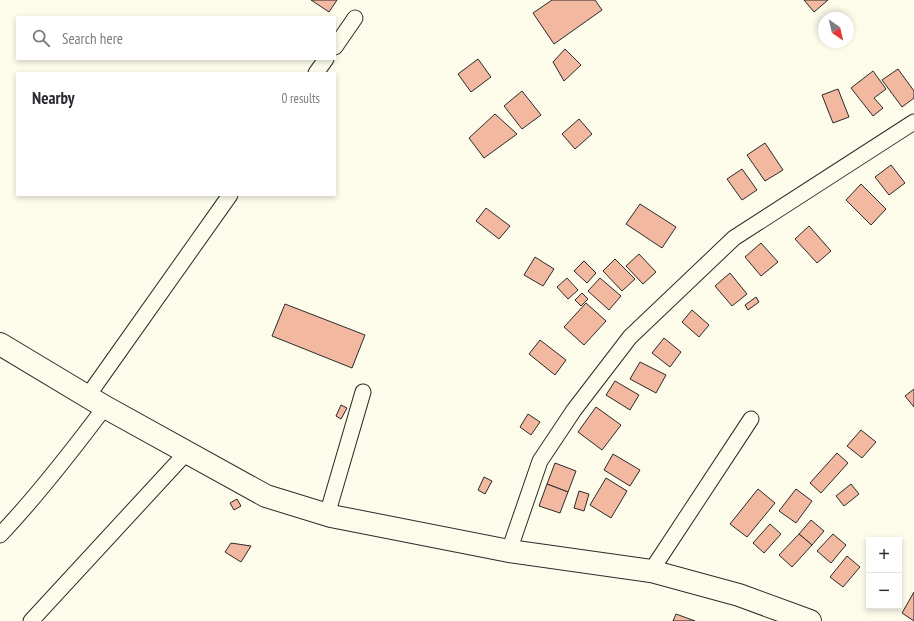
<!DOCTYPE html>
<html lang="en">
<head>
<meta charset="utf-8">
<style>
  :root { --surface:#fff; --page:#f2f2f3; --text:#2b2b33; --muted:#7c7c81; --line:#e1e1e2 }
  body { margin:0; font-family:"PT Sans Narrow",sans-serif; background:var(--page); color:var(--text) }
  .controls { position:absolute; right:12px; bottom:12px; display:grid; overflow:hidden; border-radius:0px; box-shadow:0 2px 6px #0003 }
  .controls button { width:36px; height:36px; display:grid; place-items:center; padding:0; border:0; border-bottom:1px solid var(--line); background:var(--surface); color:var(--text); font:20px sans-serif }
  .compass { position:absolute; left:818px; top:12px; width:36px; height:36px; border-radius:50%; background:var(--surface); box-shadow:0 2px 6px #0003; rotate:146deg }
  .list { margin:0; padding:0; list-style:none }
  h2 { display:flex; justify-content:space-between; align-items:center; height:52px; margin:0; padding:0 16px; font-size:17px }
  h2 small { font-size:13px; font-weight:400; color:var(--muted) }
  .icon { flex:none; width:22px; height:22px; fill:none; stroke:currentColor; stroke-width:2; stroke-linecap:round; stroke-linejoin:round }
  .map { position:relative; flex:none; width:914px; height:621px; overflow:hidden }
  .search { position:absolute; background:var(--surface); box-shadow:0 2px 6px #0003; left:16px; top:16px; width:320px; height:44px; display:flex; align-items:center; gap:10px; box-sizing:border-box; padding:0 14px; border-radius:0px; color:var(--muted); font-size:15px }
  .panel { position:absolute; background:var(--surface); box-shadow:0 2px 6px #0003; left:16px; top:72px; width:320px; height:124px; border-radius:0px }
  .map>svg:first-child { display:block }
  .building { fill:#f2b8a0; stroke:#2b2b2b }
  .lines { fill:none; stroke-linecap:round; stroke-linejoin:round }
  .street-casing { stroke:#2b2b2b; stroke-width:17 }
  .highway-casing { stroke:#2b2b2b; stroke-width:24 }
  .street { stroke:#fdfbea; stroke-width:15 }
  .highway { stroke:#fdfbea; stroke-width:22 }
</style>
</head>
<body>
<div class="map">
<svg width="914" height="621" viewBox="0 0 914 621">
  <rect width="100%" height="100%" fill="#fdfbea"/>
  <g class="building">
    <polygon points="311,0 337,0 329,12"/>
    <polygon points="552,0 595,0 602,10 554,44 533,13"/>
    <polygon points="804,0 828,0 814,12"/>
    <polygon points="565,49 581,65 564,81 553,62"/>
    <polygon points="478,59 491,77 471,92 458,74"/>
    <polygon points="898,69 914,91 914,98 902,107 882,80"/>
    <polygon points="873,71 886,89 874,98 883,108 873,116 851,88"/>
    <polygon points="838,89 849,117 833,123 822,95"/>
    <polygon points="522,91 541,115 522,129 504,106"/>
    <polygon points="495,114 517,134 484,158 469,138"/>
    <polygon points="579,119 592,134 575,149 562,134"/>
    <polygon points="765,143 783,170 765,181 747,155"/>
    <polygon points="891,165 905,183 889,195 875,177"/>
    <polygon points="742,169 757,190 742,200 727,179"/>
    <polygon points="861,184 886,209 871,225 846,200"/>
    <polygon points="640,204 676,227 662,248 626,224"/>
    <polygon points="486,208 510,226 499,239 476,221"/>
    <polygon points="809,226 831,251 817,263 795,239"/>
    <polygon points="761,243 778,262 761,276 745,257"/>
    <polygon points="639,254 656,272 643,284 626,266"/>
    <polygon points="535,257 554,269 543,286 524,275"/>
    <polygon points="615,259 635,279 622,291 603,271"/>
    <polygon points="584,261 596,273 587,283 574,271"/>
    <polygon points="730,273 747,294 732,306 715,286"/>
    <polygon points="567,278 578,290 568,299 557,287"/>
    <polygon points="600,278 621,296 609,310 588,291"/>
    <polygon points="582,293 588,299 581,306 575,300"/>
    <polygon points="756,297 759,302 748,310 745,305"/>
    <polygon points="586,303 606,321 584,345 564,327"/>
    <polygon points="285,304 365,335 352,368 272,336"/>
    <polygon points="692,310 709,325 699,337 682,322"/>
    <polygon points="664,338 681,352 670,367 652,353"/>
    <polygon points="540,340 566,360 555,375 529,354"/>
    <polygon points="640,362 666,375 656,393 630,379"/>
    <polygon points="615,381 639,395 630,410 606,395"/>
    <polygon points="914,389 914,407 905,396"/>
    <polygon points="341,405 347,408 341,419 336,416"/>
    <polygon points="596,407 621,425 602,450 578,432"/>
    <polygon points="528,414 540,422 531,435 520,427"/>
    <polygon points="861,430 876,442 862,458 847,446"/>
    <polygon points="837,453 848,463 821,493 810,483"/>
    <polygon points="613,454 640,470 630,486 604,470"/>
    <polygon points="555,463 576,471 568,492 547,484"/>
    <polygon points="484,477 492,481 485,494 478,490"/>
    <polygon points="606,478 627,491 611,518 590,505"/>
    <polygon points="547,484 568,492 560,513 539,506"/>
    <polygon points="851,484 859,494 844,506 836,496"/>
    <polygon points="758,489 775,503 747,537 730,524"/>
    <polygon points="796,489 812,501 796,523 779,511"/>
    <polygon points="579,491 589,494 584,511 574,508"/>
    <polygon points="237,499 241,506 234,510 230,503"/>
    <polygon points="811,520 824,531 812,545 799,534"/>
    <polygon points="770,524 781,534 764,553 753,543"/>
    <polygon points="799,534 812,545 792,567 779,555"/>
    <polygon points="833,534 846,545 831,563 817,551"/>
    <polygon points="231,543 251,546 241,562 225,552"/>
    <polygon points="847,556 860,567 843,587 830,577"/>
    <polygon points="914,592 914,621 902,613"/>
    <polygon points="676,614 695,621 673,621"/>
  </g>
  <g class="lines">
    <defs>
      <g id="street">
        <polyline points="335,47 355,18"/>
        <polyline points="316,73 326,59"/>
        <polyline points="87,397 230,195"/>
        <polyline points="327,515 363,392"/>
        <path d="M0 535C38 495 72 451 105 407"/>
        <polyline points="509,551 540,461 574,410 630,337 734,238 914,122"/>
        <polyline points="651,571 751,419"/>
        <polyline points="31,621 187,452"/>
      </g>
      <polyline id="highway" points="0,344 105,407 266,496 331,516 509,551 651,571 739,595 810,621"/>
    </defs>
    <use href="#street" class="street-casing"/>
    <use href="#highway" class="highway-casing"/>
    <use href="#street" class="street"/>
    <use href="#highway" class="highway"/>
  </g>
</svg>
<div class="controls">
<button>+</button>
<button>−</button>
</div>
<svg class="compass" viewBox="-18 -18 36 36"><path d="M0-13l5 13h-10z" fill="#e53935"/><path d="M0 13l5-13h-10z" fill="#7c7c81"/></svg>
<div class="search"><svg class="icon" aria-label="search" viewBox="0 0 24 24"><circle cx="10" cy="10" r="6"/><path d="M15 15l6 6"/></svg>Search here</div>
<section class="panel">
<h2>Nearby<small>0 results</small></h2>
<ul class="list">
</ul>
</section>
</div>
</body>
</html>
